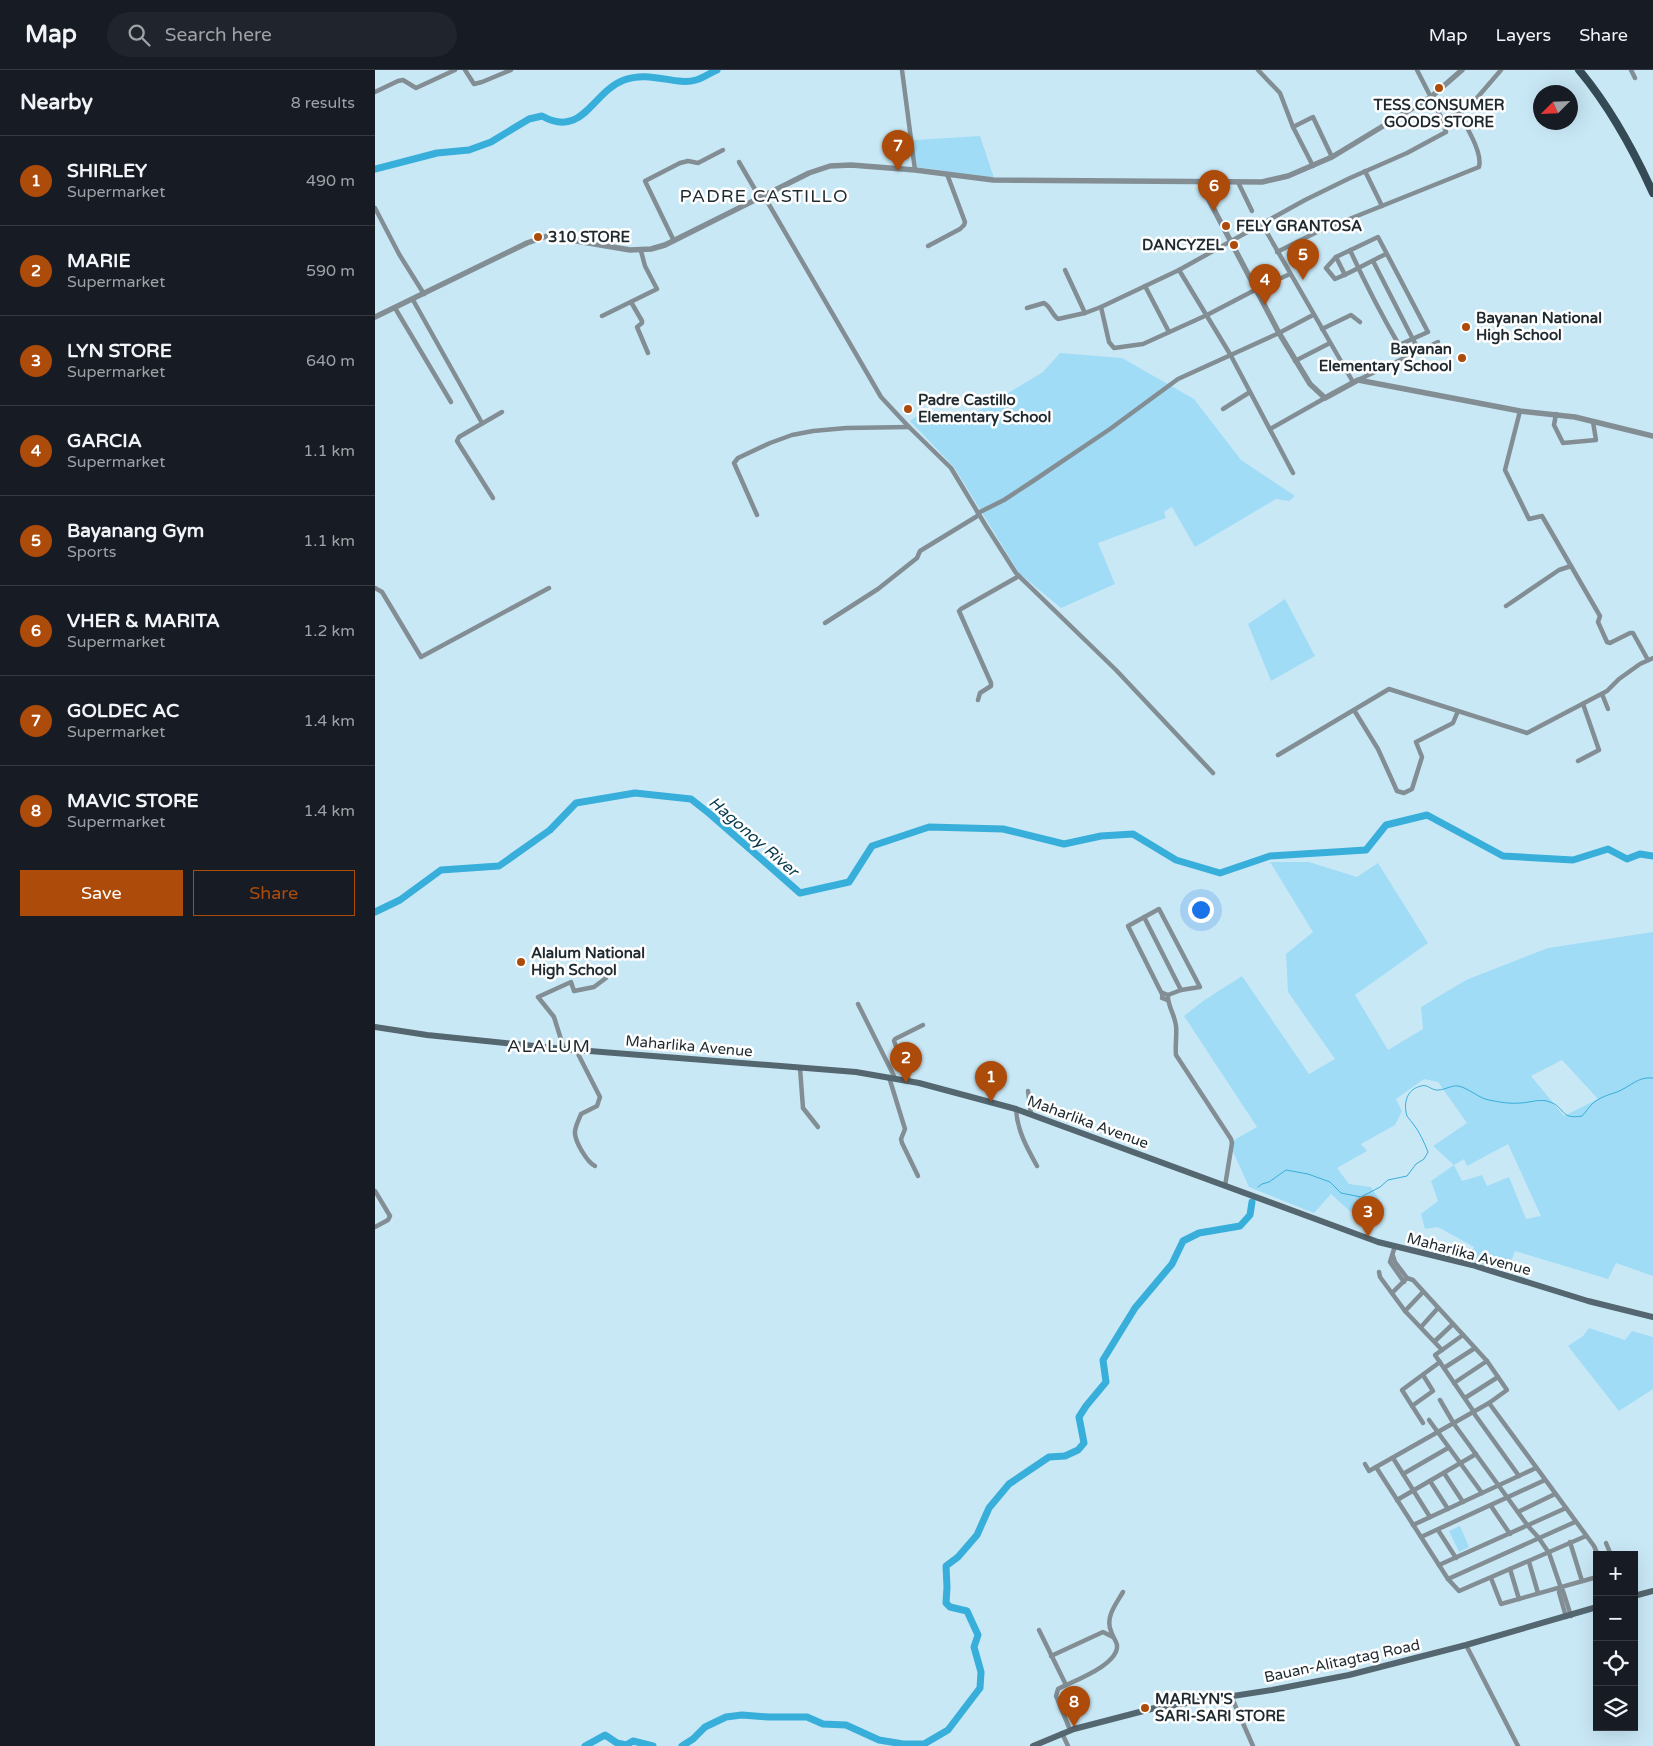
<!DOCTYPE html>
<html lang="en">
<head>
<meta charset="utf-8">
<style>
  :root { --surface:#171b24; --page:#20242c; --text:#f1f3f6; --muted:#9ea1a6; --line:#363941; --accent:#ad4b0a }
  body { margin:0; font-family:"Varela Round",sans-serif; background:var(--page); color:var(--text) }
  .controls { position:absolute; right:15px; bottom:15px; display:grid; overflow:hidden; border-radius:0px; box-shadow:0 5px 20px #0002 }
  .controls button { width:45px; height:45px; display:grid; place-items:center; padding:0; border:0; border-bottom:1px solid var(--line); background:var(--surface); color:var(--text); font:25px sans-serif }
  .compass { position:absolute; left:1158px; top:15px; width:45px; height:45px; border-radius:50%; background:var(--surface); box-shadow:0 5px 20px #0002; rotate:246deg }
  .you { position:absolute; left:825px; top:839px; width:18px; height:18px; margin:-12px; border:4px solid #fff; border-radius:50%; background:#1a73e8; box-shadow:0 0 0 8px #1a73e833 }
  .badge { display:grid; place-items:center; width:32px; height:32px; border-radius:50%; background:var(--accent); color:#fff; font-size:16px; font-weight:700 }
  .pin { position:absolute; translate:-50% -41px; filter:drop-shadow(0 1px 2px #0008) }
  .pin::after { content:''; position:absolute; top:26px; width:18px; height:15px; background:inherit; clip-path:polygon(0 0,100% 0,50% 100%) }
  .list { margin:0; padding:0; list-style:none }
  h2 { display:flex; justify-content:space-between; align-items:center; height:65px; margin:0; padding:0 20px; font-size:21px }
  h2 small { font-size:16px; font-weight:400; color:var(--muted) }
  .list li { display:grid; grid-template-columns:32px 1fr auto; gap:15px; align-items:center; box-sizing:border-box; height:90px; padding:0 20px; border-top:1px solid var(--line) }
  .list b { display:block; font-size:19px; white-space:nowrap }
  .list p { margin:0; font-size:16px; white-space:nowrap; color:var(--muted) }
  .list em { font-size:16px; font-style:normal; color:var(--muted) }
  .actions { display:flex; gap:10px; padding:15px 20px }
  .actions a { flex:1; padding:11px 0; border:1px solid var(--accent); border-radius:0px; text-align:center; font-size:18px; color:var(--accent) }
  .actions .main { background:var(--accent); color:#fff }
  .icon { flex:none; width:28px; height:28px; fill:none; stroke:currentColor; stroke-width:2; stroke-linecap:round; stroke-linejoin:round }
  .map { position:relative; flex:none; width:1278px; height:1676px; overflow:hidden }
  header { display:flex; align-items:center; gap:30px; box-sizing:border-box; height:70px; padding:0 25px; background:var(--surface); border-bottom:1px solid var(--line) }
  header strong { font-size:24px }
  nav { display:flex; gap:28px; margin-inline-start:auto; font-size:18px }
  .search { width:350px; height:45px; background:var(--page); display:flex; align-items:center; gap:12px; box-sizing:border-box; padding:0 18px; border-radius:28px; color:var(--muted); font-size:19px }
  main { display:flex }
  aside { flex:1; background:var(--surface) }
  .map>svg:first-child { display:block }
  .green { fill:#a1dcf6; fill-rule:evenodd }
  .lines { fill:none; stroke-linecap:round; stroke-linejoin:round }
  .stream { stroke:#38aeda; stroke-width:1 }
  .river { stroke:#38aeda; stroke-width:7 }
  .minor { stroke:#828e94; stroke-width:4.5 }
  .tertiary { stroke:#828e94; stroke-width:5.5 }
  .secondary { stroke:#54666f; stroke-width:6 }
  .primary { stroke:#344a54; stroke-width:8 }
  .poi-dot { fill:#ad4b0a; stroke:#fff; stroke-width:2 }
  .labels { text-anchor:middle; stroke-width:5; stroke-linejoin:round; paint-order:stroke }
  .poi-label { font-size:15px; font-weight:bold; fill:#1f2a30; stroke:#fff; text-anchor:start }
  .street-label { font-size:15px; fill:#1f2a30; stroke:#fff }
  .water-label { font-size:16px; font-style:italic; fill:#063a4d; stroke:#fff }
  .quarter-label { font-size:18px; letter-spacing:1px; fill:#1f2a30; stroke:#fff }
</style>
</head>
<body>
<header>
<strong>Map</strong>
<div class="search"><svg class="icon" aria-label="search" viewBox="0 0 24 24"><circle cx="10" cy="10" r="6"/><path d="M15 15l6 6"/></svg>Search here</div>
<nav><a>Map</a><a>Layers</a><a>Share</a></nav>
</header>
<main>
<aside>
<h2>Nearby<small>8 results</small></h2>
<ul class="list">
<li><span class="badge">1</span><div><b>SHIRLEY</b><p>Supermarket</p></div><em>490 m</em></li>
<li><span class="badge">2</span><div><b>MARIE</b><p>Supermarket</p></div><em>590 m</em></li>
<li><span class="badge">3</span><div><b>LYN STORE</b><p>Supermarket</p></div><em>640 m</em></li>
<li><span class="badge">4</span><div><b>GARCIA</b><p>Supermarket</p></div><em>1.1 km</em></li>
<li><span class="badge">5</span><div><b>Bayanang Gym</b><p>Sports</p></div><em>1.1 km</em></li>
<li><span class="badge">6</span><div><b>VHER &amp; MARITA</b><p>Supermarket</p></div><em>1.2 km</em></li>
<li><span class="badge">7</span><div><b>GOLDEC AC</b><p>Supermarket</p></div><em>1.4 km</em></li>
<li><span class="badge">8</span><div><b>MAVIC STORE</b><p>Supermarket</p></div><em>1.4 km</em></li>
</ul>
<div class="actions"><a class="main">Save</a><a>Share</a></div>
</aside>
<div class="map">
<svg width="1278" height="1676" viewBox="0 0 1278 1676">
  <rect width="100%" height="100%" fill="#c9e8f6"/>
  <g class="green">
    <polygon points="605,66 619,108 542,97 539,70"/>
    <polygon points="685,283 747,288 819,329 866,390 920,426 914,431 901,429 820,477 797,437 789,442 791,448 723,473 740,514 686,538 644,503 579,397 535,351 546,343 573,344 582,354 668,302"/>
    <polygon points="910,529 940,586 896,611 873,554"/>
    <path d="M895 792H934L982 807 1003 793 1053 873 980 925 1013 980 1048 959 1046 937 1091 910 1173 878 1278 862V1206L1241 1193 1233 1209 1140 1181 1132 1201 1093 1191 1099 1177 1063 1157 1050 1159 1046 1144 1063 1131 1056 1111 1079 1095 1058 1076 1092 1053 1063 1012 1049 1009 1021 1029 1027 1041 1020 1055 986 1074 992 1081 962 1098 974 1114 996 1117 1011 1140 988 1135 978 1144 956 1124 939 1143 874 1117 854 1073 882 1057 809 946 828 931 867 906 934 1004 960 989 913 922 911 884 938 862ZM1187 990 1223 1029 1189 1046 1156 1006ZM1133 1074 1166 1146 1151 1149 1134 1107 1112 1116 1107 1105 1087 1111 1079 1095 1089 1089 1092 1096Z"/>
    <polygon points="1214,1258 1250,1270 1257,1261 1278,1267 1278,1319 1244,1341 1193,1276 1208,1266"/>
    <polygon points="1085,1456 1094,1477 1084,1482 1074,1461"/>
  </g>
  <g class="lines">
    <path class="stream" d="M883 1117 887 1114 894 1112 911 1100 933 1104 955 1112 966 1123 986 1127 1005 1117 1013 1110 1032 1106 1041 1094 1049 1089 1053 1082C1049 1072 1045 1063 1039 1055 1037 1052 1034 1049 1032 1046 1028 1033 1032 1019 1046 1016 1052 1014 1055 1019 1061 1020 1068 1021 1076 1015 1083 1016 1094 1018 1103 1028 1114 1030 1124 1032 1135 1034 1145 1033 1154 1033 1165 1028 1175 1032 1190 1037 1185 1050 1207 1046 1211 1042 1214 1037 1217 1034 1225 1027 1233 1025 1242 1022 1255 1017 1263 1006 1278 1008"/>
    <g class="river">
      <path d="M0 99 62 83 94 80 116 72 154 49 167 46C208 69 217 22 249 10 275 0 300 16 321 10 328 8 335 3 342 0"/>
      <polyline points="0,842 25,830 66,800 124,796 175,760 201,733 260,723 316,729 335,744 425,823 474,812 497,776 554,757 628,759 689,774 726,766 758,764 801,790 845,803 895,786 991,780 1011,755 1052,745 1128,786 1198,790 1233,779 1252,789 1265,784 1278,786"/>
      <polyline points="210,1676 230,1665 242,1673 251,1675 258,1671 278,1676"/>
      <polyline points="307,1676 318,1669 330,1657 351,1647 367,1645 393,1647 432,1647 448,1654 471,1655 504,1670 528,1674 549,1674 573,1660 605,1618 606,1602 599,1577 603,1565 592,1541 575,1537 571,1533 572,1517 571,1496 583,1487 602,1465 614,1438 634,1414 674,1387 690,1386 703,1380 709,1373 704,1347 711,1336 731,1312 728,1290 760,1238 797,1194 808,1171 824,1163 865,1156 875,1145 877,1132"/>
    </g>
    <g class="minor">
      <polyline points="90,0 99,14 107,12 136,0"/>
      <polyline points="527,0 540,100"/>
      <polyline points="883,0 905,23 918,57 938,96"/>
      <polyline points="1042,0 1067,49"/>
      <polyline points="1256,0 1260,8"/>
      <polyline points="0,22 23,11 28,10 41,18 80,0"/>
      <polyline points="918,57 938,47 957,87"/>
      <polyline points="364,92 385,128"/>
      <polyline points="990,101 1007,136"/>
      <polyline points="863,112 877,141"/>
      <polyline points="389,126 506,327 534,357 576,398 611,456 641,503 741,600 838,703"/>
      <polyline points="0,138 24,184 49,224"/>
      <polyline points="887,154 978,312"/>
      <polyline points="299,171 270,111 305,93 313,91 323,93 348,80"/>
      <polyline points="553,176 585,159 589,155 590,152 572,104"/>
      <path d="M975 180C990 213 1006 244 1024 275L1053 262 1003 167 961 187 951 198 960 209C978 202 994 192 1011 184"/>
      <path d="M902 182 942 162 1104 97C1108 83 1091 56 1084 43"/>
      <polyline points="961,187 970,205"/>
      <polyline points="998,191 1044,281"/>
      <polyline points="690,200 710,243"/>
      <polyline points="804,200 855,284 918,403"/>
      <polyline points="770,216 794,262"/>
      <polyline points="38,230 107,353"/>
      <polyline points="256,232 267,251 267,253 262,257 273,283"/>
      <polyline points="726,237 734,272 739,278 768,274 832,245 880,220 915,204"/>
      <polyline points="20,238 76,332"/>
      <path d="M652 238 669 233C676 237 677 245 683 249L710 243 726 237 804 200 930 130 975 108 1032 83 1071 62 1067 49 1084 43 1095 36 1126 0"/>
      <polyline points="227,246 282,219 270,196 266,181"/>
      <polyline points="947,259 976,245 985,252"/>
      <polyline points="920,291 955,273"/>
      <polyline points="983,310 1063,272"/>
      <polyline points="848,339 875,322"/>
      <polyline points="1145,341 1130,400 1154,449 1167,446 1225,546 1223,552 1232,572 1235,573 1255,563 1258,563 1273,590"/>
      <polyline points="1181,344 1179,355 1188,373 1221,370 1218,352"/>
      <polyline points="895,359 950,328"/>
      <polyline points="118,428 82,371 84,367 127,342"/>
      <polyline points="603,443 629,430 658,411 735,359 803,309 904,263 938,245"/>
      <polyline points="382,445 359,393 363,388 395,373 417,365 438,361 471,358 534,357"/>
      <polyline points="0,518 7,522 46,587 174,518"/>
      <polyline points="1131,536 1184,500 1196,496"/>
      <polyline points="450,553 503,519 542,488 545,481 604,445"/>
      <polyline points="1227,624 1233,639"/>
      <polyline points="603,630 605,623 616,616 616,613 584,541 586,539 644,506"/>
      <polyline points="979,640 1003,679 1022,721 1029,723 1037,719 1047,687 1041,672 1078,653 1083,641"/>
      <polyline points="903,685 1014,619 1152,663 1232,621 1244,609 1265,594 1278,588"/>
      <polyline points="1203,691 1224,680 1208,634"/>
      <polyline points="769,847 806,920"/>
      <polyline points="787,924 753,856 784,839 825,917 806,920 793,925"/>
      <path d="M792 930 787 928 788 923 793 925C792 935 800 945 801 956 802 966 800 975 801 985L856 1069 857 1073 850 1116"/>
      <polyline points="483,934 520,1008"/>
      <polyline points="189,979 179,947 163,927 196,912 199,921 219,917 231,908 228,898"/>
      <path d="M201 980 225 1027 222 1036 206 1044C204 1050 199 1058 200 1064 201 1073 212 1092 220 1096"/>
      <polyline points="425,998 428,1038 443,1057"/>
      <polyline points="514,1007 530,1059 526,1069 527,1073 543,1106"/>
      <polyline points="534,1011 519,971 520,969 548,955"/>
      <polyline points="653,1021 656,1044"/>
      <path d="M641 1039C642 1060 652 1078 662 1096"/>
      <polyline points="0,1121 15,1146 13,1150 0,1157"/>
      <polyline points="1020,1176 1015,1192 1029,1212"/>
      <polyline points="1018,1186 1020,1192 1032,1208"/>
      <polyline points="1004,1202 1005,1207 1030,1241 1067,1280"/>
      <polyline points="1030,1241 1048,1222"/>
      <polyline points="1046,1257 1063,1238"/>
      <polyline points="1088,1265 1060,1285 1099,1342"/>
      <polyline points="1060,1271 1078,1254"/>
      <polyline points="1069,1298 1100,1278"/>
      <polyline points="1079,1313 1112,1291"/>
      <polyline points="1090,1328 1123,1307"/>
      <polyline points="1065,1330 1079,1354 1153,1456 1163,1467 1174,1483 1186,1518 1188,1521 1196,1546"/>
      <polyline points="1114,1333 1219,1476 1223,1485"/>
      <polyline points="1037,1336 1058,1321 1048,1305"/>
      <polyline points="1098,1342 1144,1406"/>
      <polyline points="1054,1350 1107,1423"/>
      <polyline points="1048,1353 1027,1320 1065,1292"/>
      <polyline points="1018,1388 1055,1447"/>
      <polyline points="990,1394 994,1401 1114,1333 1132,1320 1112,1291 1038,1210 1032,1208 1017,1223"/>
      <polyline points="1001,1397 1073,1509 1084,1521 1211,1466"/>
      <polyline points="1069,1403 1088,1432"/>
      <polyline points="1028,1404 1073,1378"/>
      <polyline points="1055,1411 1073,1439"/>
      <polyline points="1022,1430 1101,1384"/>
      <polyline points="1116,1436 1135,1464"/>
      <polyline points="1143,1442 1180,1424"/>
      <polyline points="1038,1455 1161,1398"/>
      <polyline points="1063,1460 1081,1488"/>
      <polyline points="1046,1467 1170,1410"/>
      <polyline points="1195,1472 1207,1511"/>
      <polyline points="1231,1473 1236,1485"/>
      <polyline points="1154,1492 1163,1523"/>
      <polyline points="1064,1495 1191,1438"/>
      <polyline points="1135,1499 1144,1529"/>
      <polyline points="1116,1508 1126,1534 1222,1507"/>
      <polyline points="1073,1509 1200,1452"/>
      <polyline points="1186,1518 1184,1522 1191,1547"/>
      <polyline points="664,1560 691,1615"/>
      <polyline points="1091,1575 1143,1676"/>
      <polyline points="676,1586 728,1562 738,1567"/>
      <polyline points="856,1626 878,1676"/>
      <path d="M695 1660 681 1626 683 1619C698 1611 744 1595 742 1575 741 1570 737 1566 736 1561 730 1547 741 1534 748 1522"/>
      <polyline points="687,1663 693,1676"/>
    </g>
    <g class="tertiary">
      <polyline points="825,113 904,263 935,314 950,328 983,310 1145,341 1200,347 1278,366"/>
      <polyline points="0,247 152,173 172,166 255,180 276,179 290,175 434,103 455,96 476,95 540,100 618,110 887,112 913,106 957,87 1056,27 1087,0"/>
    </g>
    <g class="secondary">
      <polyline points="0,957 52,965 189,979 481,1002 544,1013 641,1039 1003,1172 1097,1195 1213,1231 1278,1247"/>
      <polyline points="1259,1526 1278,1521"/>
      <polyline points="658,1676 699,1659 780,1638 897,1620 974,1605 1091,1575 1222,1537"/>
    </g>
    <path class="primary" d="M1204 0C1235 37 1258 79 1278 123"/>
  </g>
  <g class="poi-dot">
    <circle cx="1064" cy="18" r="5"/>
    <circle cx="851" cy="156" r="5"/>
    <circle cx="163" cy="167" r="5"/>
    <circle cx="859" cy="175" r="5"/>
    <circle cx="1091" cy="257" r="5"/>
    <circle cx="1087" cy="288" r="5"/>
    <circle cx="533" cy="339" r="5"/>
    <circle cx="146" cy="892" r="5"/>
    <circle cx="770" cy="1638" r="5"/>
  </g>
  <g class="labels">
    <g class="poi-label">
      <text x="1064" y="40" text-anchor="middle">TESS CONSUMER<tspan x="1064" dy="17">GOODS STORE</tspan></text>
      <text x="861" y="161">FELY GRANTOSA</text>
      <text x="173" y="172">310 STORE</text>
      <text x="849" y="180" text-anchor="end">DANCYZEL</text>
      <text x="1101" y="253">Bayanan National<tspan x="1101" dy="17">High School</tspan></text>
      <text x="1077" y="284" text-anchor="end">Bayanan<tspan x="1077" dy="17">Elementary School</tspan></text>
      <text x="543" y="335">Padre Castillo<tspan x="543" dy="17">Elementary School</tspan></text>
      <text x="156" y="888">Alalum National<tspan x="156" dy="17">High School</tspan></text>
      <text x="780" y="1634">MARLYN'S<tspan x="780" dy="17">SARI-SARI STORE</tspan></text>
    </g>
    <g class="street-label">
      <text transform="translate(314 976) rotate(5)" y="5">Maharlika Avenue</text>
      <text transform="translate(713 1052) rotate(20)" y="5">Maharlika Avenue</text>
      <text transform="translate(1094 1184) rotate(15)" y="5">Maharlika Avenue</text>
      <text transform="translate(967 1591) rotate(-12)" y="5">Bauan-Alitagtag Road</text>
    </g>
    <g class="water-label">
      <text transform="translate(379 766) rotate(41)" y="6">Hagonoy River</text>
    </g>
    <g class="quarter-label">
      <text x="389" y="132">PADRE CASTILLO</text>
      <text x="174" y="982">ALALUM</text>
    </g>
  </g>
</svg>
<div class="controls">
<button>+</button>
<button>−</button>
<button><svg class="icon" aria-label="locate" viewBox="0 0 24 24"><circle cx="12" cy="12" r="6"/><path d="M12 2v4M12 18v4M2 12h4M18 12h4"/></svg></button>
<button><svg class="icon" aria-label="layers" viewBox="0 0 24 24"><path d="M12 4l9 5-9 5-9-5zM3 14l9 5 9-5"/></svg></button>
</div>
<svg class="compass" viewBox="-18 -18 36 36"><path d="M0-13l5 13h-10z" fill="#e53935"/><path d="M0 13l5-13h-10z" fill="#9ea1a6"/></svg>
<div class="you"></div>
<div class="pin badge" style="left:616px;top:1032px">1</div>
<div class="pin badge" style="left:531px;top:1013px">2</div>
<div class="pin badge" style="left:993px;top:1167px">3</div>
<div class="pin badge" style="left:890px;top:235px">4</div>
<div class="pin badge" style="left:928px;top:210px">5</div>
<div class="pin badge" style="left:839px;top:141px">6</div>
<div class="pin badge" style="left:523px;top:101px">7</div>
<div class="pin badge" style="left:699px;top:1657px">8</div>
</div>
</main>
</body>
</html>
